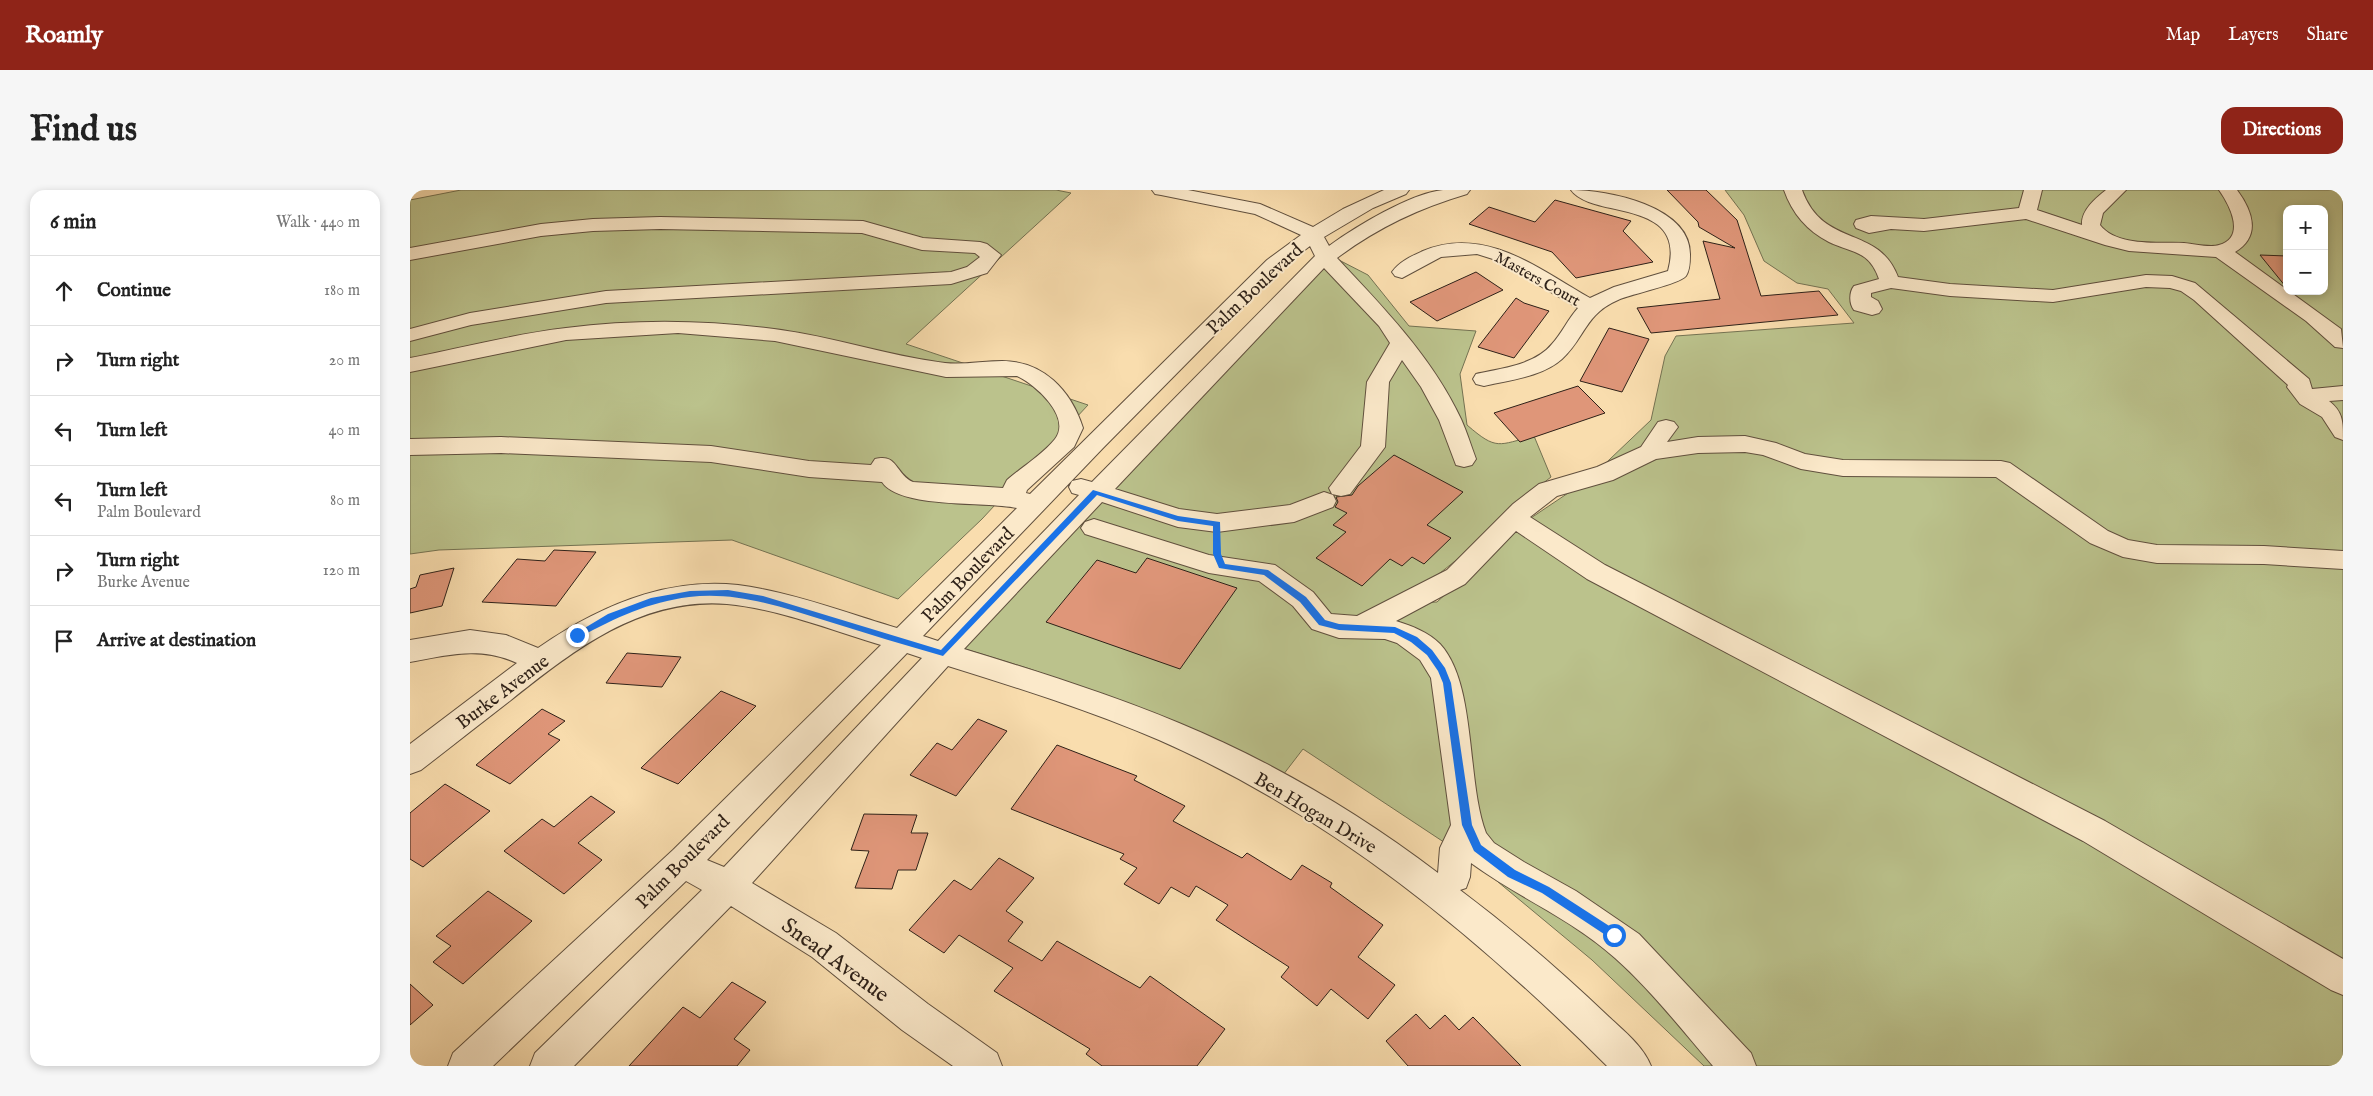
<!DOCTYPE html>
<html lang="en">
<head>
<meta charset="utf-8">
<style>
  :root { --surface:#fff; --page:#f6f6f6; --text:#222; --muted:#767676; --line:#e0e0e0; --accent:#8f2418 }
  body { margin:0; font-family:"IM FELL English",serif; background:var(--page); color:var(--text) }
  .controls { position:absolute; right:15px; top:15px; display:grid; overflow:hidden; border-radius:10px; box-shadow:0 2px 8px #0003 }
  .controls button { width:45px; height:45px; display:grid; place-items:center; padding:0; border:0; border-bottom:1px solid var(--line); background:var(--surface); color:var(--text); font:25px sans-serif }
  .stop { position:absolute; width:15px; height:15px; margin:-11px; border:4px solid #1a73e8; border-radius:50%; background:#fff }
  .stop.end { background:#1a73e8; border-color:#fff; box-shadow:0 1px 5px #0008 }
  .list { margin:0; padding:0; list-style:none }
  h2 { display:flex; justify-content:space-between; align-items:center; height:65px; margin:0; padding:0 20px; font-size:21px }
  h2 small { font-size:16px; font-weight:400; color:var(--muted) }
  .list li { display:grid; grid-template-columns:32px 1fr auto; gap:15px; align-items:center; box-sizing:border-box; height:70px; padding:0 20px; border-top:1px solid var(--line) }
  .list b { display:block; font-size:19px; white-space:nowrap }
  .list p { margin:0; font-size:16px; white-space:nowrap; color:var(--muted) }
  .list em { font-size:16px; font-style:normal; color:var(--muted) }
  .icon { flex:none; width:28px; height:28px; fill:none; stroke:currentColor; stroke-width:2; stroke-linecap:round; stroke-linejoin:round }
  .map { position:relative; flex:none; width:1933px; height:876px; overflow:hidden; border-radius:15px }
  header { display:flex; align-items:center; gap:30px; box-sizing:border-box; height:70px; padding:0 25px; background:var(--accent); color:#fff }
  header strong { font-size:24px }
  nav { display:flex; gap:28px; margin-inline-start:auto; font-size:18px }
  .intro { display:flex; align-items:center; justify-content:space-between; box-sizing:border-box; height:120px; padding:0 30px }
  h1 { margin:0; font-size:35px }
  .button { padding:12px 22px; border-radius:15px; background:var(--accent); color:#fff; font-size:18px; font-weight:700 }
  main { display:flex; gap:30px; padding:0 30px }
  aside { flex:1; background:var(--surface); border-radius:15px; box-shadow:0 2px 8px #0003 }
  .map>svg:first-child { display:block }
  .green { fill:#bbc28c; stroke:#747252; fill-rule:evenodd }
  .building { fill:#df9679; stroke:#2e2118 }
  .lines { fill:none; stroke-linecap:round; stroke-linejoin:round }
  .minor-casing { stroke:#61503e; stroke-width:2 }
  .minor { fill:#fbe9ca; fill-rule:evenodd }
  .route { fill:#1a73e8 }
  .labels { text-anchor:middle; stroke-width:4; stroke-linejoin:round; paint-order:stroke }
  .far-street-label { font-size:16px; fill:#2e2118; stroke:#fbe9ca }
  .street-label { font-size:19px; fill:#2e2118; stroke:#fbe9ca }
  .near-street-label { font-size:22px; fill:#2e2118; stroke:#fbe9ca }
</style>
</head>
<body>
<header>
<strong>Roamly</strong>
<nav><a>Map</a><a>Layers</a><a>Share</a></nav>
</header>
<div class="intro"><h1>Find us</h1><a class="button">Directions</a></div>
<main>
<aside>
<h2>6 min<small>Walk · 440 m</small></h2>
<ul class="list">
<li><svg class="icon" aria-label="ahead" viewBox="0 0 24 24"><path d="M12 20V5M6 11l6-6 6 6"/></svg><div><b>Continue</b></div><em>180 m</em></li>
<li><svg class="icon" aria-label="right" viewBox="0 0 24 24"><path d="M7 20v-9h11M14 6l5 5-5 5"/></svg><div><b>Turn right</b></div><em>20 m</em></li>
<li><svg class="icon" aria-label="left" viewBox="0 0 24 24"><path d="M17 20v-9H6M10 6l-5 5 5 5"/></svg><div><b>Turn left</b></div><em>40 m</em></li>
<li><svg class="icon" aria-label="left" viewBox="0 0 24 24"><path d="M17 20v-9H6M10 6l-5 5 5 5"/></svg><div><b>Turn left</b><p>Palm Boulevard</p></div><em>80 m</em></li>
<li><svg class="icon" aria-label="right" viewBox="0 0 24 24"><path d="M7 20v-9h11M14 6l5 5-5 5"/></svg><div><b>Turn right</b><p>Burke Avenue</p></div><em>120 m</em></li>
<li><svg class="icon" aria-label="arrive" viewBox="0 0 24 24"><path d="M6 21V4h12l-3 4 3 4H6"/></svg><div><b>Arrive at destination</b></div></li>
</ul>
</aside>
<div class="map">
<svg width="1933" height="876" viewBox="0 0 1933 876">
  <rect width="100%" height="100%" fill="#f9ddae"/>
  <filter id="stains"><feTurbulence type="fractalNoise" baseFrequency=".004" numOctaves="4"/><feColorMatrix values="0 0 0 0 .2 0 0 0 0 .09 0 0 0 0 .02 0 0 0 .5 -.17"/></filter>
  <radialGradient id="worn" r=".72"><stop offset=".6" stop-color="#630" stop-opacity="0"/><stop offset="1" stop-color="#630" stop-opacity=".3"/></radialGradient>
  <g class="green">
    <polygon points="51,0 646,0 661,3 496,154 678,215 572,329 488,409 322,350 29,360 0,364 0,10"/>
    <path d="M1315 0H1933V876H1294L1182 770 1064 672 893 559 873 585 764 531 620 479 552 458 910 80 925 68 958 85 999 136 1066 141 1050 184 1057 235C1087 261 1088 255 1124 246L1141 287 1100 319 1069 352 1030 383 991 407 989 414 1027 412 1112 334 1179 289 1241 230 1255 166 1266 146 1444 133 1418 99 1387 93 1354 71 1334 25ZM1877 19H1914V101H1877Z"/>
  </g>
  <g class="building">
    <polygon points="1257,0 1296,0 1327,30 1351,106 1409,101 1428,125 1241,143 1227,118 1310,109 1293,51 1325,58 1289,37 1288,32"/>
    <polygon points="1145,10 1221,31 1213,41 1243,72 1166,88 1142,62 1059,34 1079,17 1125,32"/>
    <polygon points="1850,65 1877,66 1877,97 1876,97"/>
    <polygon points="1066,82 1093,100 1027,131 1000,112"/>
    <polygon points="1106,108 1114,113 1139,121 1104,168 1068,157"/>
    <polygon points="1199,138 1239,149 1212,202 1170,191"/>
    <polygon points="1168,196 1195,223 1110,252 1084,223"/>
    <polygon points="984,265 1053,302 1017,335 1041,348 1014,374 1002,367 992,376 980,369 952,396 906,368 936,342 923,335 937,323 925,317 928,312 926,307 942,305 948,296"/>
    <polygon points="144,360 186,362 146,416 72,412 107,369 135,371"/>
    <polygon points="737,368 827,398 770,479 636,432 687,370 726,383"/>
    <polygon points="44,378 32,416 0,423 0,399 6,397 10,385"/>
    <polygon points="217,463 271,467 252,497 196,493"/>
    <polygon points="311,501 346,516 268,594 231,578"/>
    <polygon points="132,519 155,531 138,544 150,550 100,594 66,575"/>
    <polygon points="568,529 597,541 546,606 500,585 527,553 542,560"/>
    <polygon points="647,555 727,586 724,590 775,616 763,631 832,668 837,663 881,690 892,675 922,693 920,697 973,735 948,767 985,795 958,829 921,799 907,816 871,787 879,777 806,730 818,715 786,696 779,707 761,697 749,714 714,694 727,678 710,669 714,664 601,619"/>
    <polygon points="35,594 80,621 13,677 0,669 0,623"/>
    <polygon points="181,606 205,622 168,653 192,670 154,704 94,661 132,629 144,637"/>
    <polygon points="454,624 507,625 501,643 518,643 506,680 488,680 482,699 445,698 459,661 441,660"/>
    <polygon points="589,668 624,688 596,721 613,732 598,751 632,771 647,751 730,798 740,786 815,839 787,876 692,876 676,864 680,859 584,801 603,778 549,745 534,763 499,740 544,690 561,700"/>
    <polygon points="78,701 122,731 53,794 23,772 41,756 26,746"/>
    <polygon points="322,792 356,812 324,849 340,860 327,876 219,876 273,817 290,828"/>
    <polygon points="0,794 23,815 0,835"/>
    <polygon points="1006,824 1020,839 1035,825 1049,840 1063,827 1111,876 998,876 976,851"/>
  </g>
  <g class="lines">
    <defs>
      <g id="minor">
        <path d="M742 0H778L850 14 903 37 933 19 974 0H999L996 4 963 18 914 47 919 56C945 37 1001 3 1033 0 1042 0 1051 0 1060 0L1057 4C1009 18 967 38 927 68 973 117 1022 167 1051 229 1057 242 1061 256 1066 269L1062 275 1054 277 1046 275 1029 230 1011 197 992 170 979 192 975 257 940 304 931 306 922 304 919 298 951 256 957 192 980 153 969 136 914 78 705 299 769 319 807 324 880 315 914 302 923 305 926 311 923 317 884 332 807 342 768 337 692 312 554 459C626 481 700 504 769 533 861 571 949 623 1028 683L1030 658 1041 635 1021 488 1010 470 987 453 975 449 929 448 902 439 883 416 849 391 799 383 675 344 671 338 675 332 684 329 799 365 865 375 903 402 921 424 947 426 1037 380 1103 314 1129 294 1187 277 1231 257 1248 232 1256 230 1264 232 1268 237 1257 252 1288 247 1335 246 1366 253 1395 264 1433 270 1591 271 1600 273 1698 341 1718 350 1747 355 1854 356 1933 361V379L1854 374 1747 373 1713 367 1680 353 1586 287 1433 286 1391 279 1353 265 1335 262 1288 263 1246 269 1203 290 1147 306 1120 327 1195 375 1695 631 1933 769V805L1921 800 1673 651 1177 389 1106 341 1055 394 986 431C1002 436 1018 442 1030 454 1067 494 1056 591 1076 643L1084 653 1114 672 1166 701 1229 744 1341 863 1346 876H1303C1272 840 1241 800 1205 768 1162 729 1107 707 1061 673L1060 687 1056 698 1050 700C1102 739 1152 782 1199 827 1215 842 1233 856 1241 876H1197C1066 745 920 625 749 550 681 521 609 498 538 476L342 693 426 743 518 814 587 863 592 876H543L492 840 402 767 321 716 164 876H120L125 863 292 700 276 691 83 876H38L43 863 263 660 471 455C421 440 369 419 317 414 231 407 164 460 101 510 71 533 41 557 11 580L0 584V554L107 473C70 456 39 465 0 472V450L60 440 96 445 128 458C195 412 270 381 352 399 398 408 443 425 487 438L607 318C574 311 490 319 472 292L399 287 301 272 91 263 0 265V249L91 247 301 256 399 271 461 275 465 269C488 263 485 284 503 292L593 298 597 290C612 277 633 264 645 249 662 227 625 194 607 186L536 187 365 151 268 143 156 150 0 182V168C52 158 104 144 156 138 225 129 296 130 364 139 422 146 477 166 535 173 553 175 573 171 592 171 633 171 661 200 673 238L664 257 617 300 616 303 620 304 857 70 891 45 845 24 751 5 745 4ZM900 56 905 66 682 292 671 289 662 291 659 297 662 303 669 305 528 451 513 446 693 258 871 78ZM497 463 512 468 314 677 297 670Z"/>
        <path d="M1161 0C1198 0 1280 16 1280 64 1280 71 1280 80 1276 86 1270 94 1221 104 1208 110 1175 124 1175 148 1152 169 1132 187 1099 190 1074 196L1066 194 1063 189 1066 184C1092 178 1125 175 1142 154 1152 143 1158 129 1168 118L1086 70 1067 64 1031 67 992 88 985 86 982 82C990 71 1002 66 1013 61 1075 35 1129 79 1180 108L1204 97 1258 81C1278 7 1182 30 1161 0Z"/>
        <path d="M1374 0H1392C1413 59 1468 34 1488 87L1540 94 1643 100 1736 85 1762 86 1785 93 1899 189 1902 199 1933 196V210L1919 211C1933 222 1933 231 1933 250L1925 247 1912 227 1890 214 1877 197 1878 195 1784 110 1771 101 1760 98 1736 97 1643 112 1540 106 1481 98 1461 103V107L1468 111 1472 119 1469 123 1462 125 1444 120C1439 114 1439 102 1444 96L1469 89C1459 60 1442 63 1419 52 1397 41 1382 23 1374 0Z"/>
        <path d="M1614 0H1632L1627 20 1672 35C1671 20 1686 8 1696 0H1716L1693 23 1690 35C1707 57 1750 52 1774 53 1784 54 1800 58 1809 55 1837 47 1819 14 1809 0H1827C1842 20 1852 46 1825 62L1931 139 1933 158 1925 157 1896 131 1806 67 1719 61 1695 55 1616 29 1514 41 1481 39 1459 43 1446 38 1444 34 1446 30 1461 26 1514 29 1609 18Z"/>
        <polygon points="250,27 453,31 513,48 570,52 577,54 591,65 577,83 541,94 196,113 61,135 0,151 0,139 60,123 196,101 541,82 557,77 570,67 565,63 512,60 452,43 250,39 183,41 131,46 0,70 0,58 131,34 183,29"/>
      </g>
    </defs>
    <use href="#minor" class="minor-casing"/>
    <use href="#minor" class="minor"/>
  </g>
  <path class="route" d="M683 300 768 326 810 332 811 364 815 374 858 380 896 407 915 430 929 434 985 437 1007 447 1022 460 1035 478 1041 493 1062 635 1071 655 1105 680 1139 697 1207 741V748H1200L1132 703 1098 687 1064 661 1052 635 1033 493 1028 481 1017 465 1001 452 984 443 929 440 909 435 890 412 854 385 809 378 803 364V336L768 331 687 305 533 466C495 455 458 444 420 432 374 418 328 401 279 407 239 412 205 428 170 447H164L163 445 198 424 241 408 280 401 318 400 353 406 531 460Z"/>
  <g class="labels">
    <g class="far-street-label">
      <text transform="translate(1128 88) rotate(29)" y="6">Masters Court</text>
    </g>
    <g class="street-label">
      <text transform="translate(844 98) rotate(-43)" y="7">Palm Boulevard</text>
      <text transform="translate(557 384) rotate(-46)" y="7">Palm Boulevard</text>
      <text transform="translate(92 501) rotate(-37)" y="7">Burke Avenue</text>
      <text transform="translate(906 622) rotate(31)" y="7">Ben Hogan Drive</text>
      <text transform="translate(272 671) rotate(-45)" y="7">Palm Boulevard</text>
    </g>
    <g class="near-street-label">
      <text transform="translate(426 769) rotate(36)" y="8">Snead Avenue</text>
    </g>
  </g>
  <rect width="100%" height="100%" filter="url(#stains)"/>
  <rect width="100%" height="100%" fill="url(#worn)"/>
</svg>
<div class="controls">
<button>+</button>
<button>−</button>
</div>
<div class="stop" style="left:1204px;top:745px"></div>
<div class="stop end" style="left:167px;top:445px"></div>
</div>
</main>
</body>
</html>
